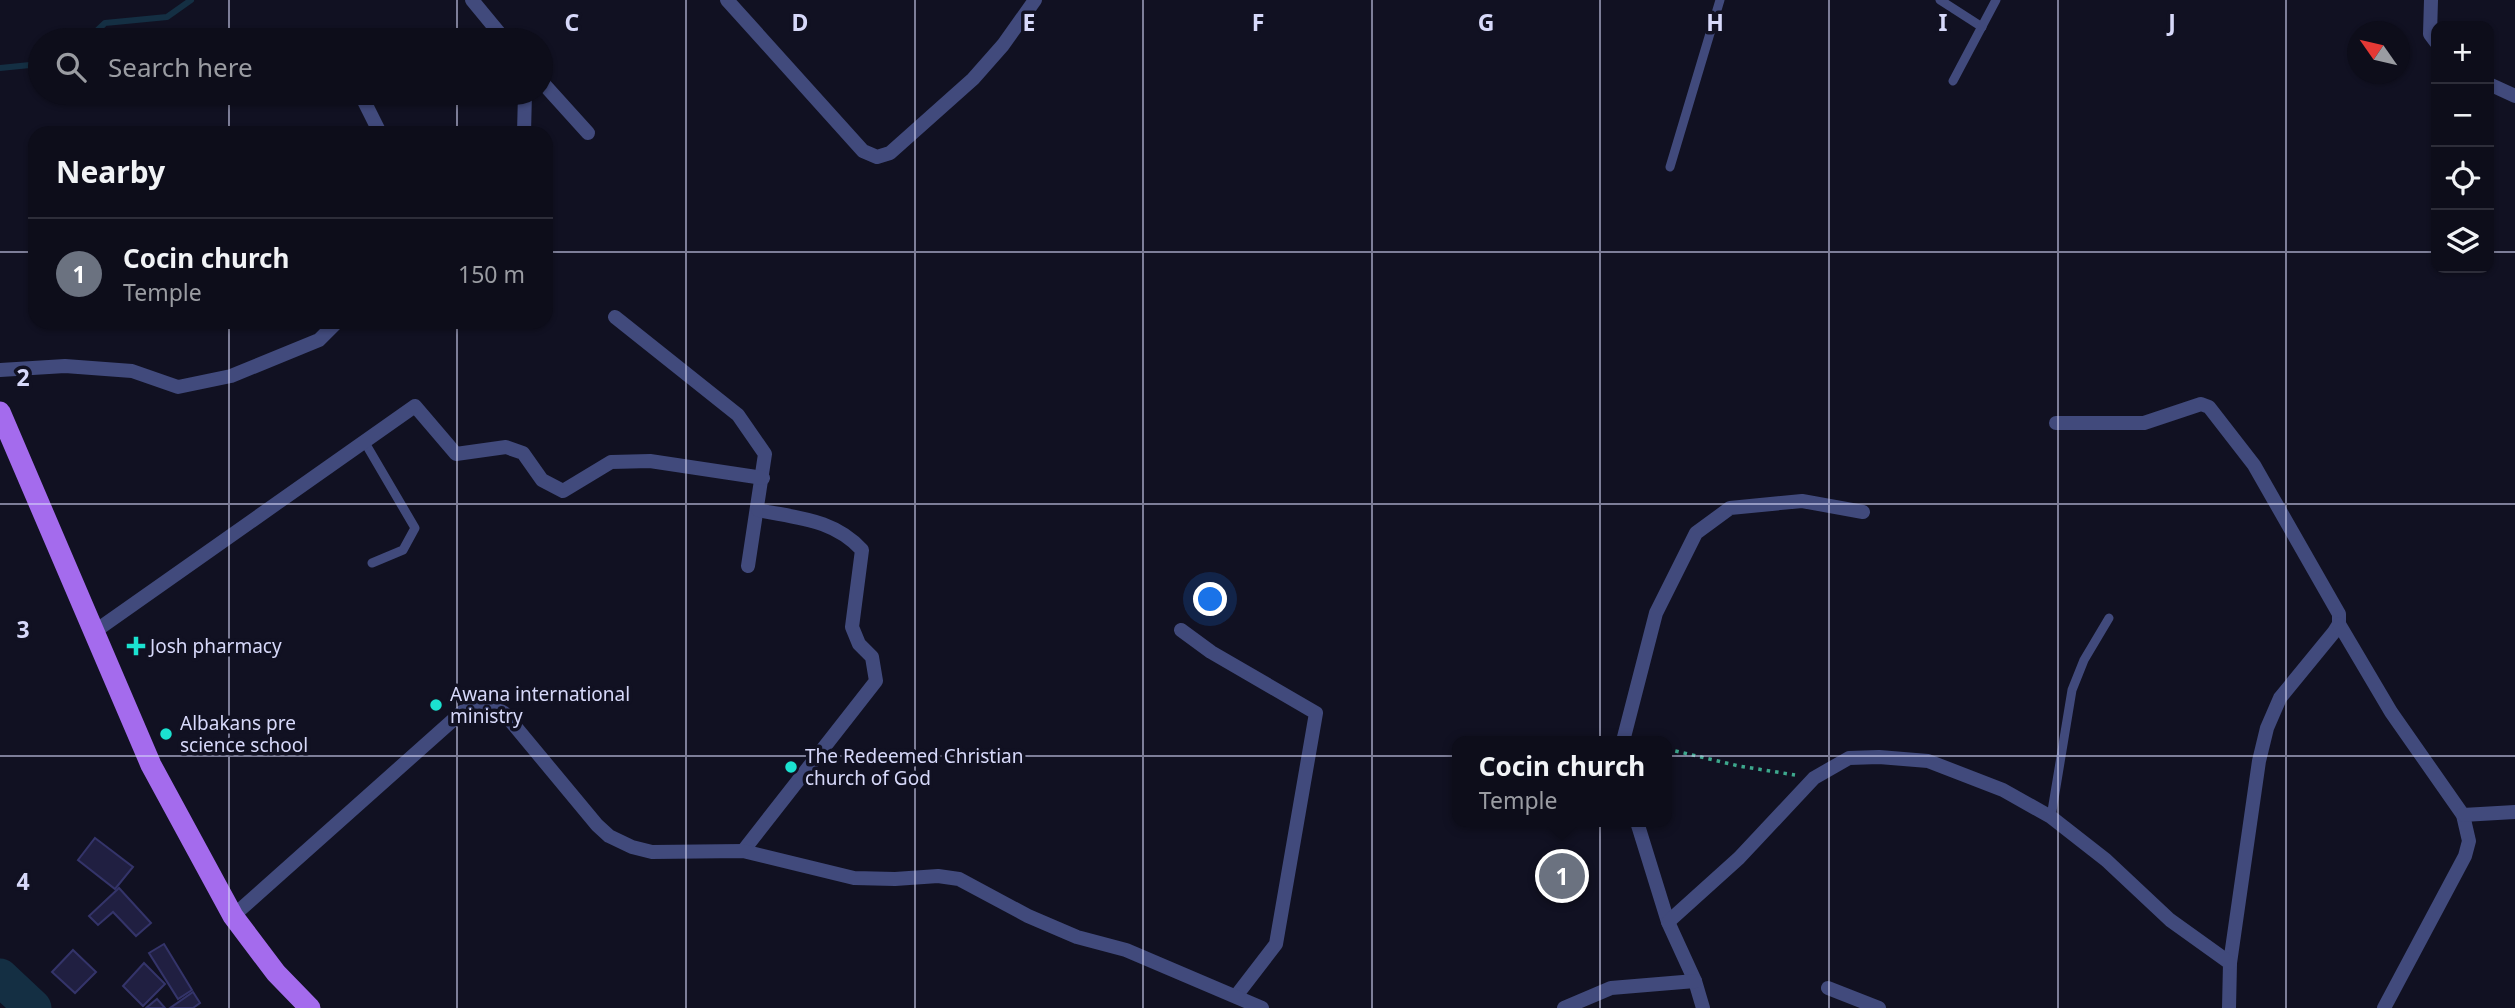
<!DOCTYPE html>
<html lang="en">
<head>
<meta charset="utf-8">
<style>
  :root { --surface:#0d0d1a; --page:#161623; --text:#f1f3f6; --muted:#9a9ca2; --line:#2d2d39; --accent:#0b8043 }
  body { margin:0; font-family:"Noto Sans",sans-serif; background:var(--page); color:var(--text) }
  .controls { position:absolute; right:21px; top:21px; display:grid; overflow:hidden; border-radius:14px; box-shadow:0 2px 5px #0004 }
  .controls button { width:63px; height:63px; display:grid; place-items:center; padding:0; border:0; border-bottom:2px solid var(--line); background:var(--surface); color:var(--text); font:35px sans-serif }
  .compass { position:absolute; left:2347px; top:21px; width:63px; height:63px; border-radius:50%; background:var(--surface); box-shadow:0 2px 5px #0004; rotate:304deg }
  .you { position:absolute; left:1211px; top:600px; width:24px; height:24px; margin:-18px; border:5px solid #fff; border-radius:50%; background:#1a73e8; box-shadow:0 0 0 10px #1a73e833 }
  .badge { display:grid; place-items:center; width:46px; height:46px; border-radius:50%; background:var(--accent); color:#fff; font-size:23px; font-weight:700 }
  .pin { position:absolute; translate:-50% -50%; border:4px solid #fff; box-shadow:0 2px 7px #0006 }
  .popup { position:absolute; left:1452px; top:736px; width:220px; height:91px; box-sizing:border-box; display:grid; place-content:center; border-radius:14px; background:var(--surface); filter:drop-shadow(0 2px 5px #0005); font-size:23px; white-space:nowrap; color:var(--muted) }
  .popup b { font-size:26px; color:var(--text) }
  .popup::after { content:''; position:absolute; left:50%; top:100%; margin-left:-14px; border:14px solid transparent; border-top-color:var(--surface) }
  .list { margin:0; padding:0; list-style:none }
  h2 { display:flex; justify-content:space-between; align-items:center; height:91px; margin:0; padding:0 28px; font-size:30px }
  h2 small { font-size:23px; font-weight:400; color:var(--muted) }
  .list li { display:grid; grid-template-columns:46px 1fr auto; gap:21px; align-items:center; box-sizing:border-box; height:112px; padding:0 28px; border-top:2px solid var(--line) }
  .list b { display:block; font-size:26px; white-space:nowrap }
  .list p { margin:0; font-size:23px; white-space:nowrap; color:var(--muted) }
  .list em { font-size:23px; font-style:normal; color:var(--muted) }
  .icon { flex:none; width:38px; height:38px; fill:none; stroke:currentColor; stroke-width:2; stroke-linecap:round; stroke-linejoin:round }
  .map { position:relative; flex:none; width:2515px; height:1008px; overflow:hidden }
  .search { position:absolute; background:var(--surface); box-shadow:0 2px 5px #0004; left:28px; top:28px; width:525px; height:77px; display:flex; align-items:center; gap:18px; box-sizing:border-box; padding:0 24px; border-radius:38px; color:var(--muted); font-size:26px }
  .panel { position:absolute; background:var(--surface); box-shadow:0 2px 5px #0004; left:28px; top:126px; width:525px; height:203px; border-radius:21px }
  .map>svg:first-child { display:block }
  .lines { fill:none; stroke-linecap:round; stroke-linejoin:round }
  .stream { stroke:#142f43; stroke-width:6 }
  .river { stroke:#142f43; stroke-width:37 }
  .building { fill:#201f41; stroke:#34346a; stroke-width:2 }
  .path { stroke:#3da88d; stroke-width:3.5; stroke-dasharray:3.5 5; stroke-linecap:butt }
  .lane { stroke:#414a7c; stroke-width:9 }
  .street { stroke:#414a7c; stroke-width:14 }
  .primary { stroke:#a46bed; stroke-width:21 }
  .grid { fill:none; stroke:#d7d9fa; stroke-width:2; stroke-opacity:0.55 }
  .poi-dot { fill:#1be2d0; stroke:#112; stroke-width:2.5 }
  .labels { text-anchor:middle; stroke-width:7; stroke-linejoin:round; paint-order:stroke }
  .poi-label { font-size:19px; fill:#d7d9fa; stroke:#112; text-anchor:start }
  .grid-label { font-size:23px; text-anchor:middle; font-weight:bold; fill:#d7d9fa; stroke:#112; stroke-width:7; stroke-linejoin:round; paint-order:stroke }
</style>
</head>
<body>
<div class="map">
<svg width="2515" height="1008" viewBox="0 0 2515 1008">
  <rect width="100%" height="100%" fill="#112"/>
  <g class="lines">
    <g class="stream">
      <polyline points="87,40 105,23 167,17 191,0"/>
      <polyline points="0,68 40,64"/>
    </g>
    <polyline class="river" points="0,977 33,1008"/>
  </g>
  <g class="building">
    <polygon points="95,838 133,867 115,889 78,860"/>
    <polygon points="119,888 151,923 136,936 113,912 98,925 89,916"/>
    <polygon points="164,944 192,990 178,999 149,953"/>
    <polygon points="73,950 96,972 75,993 52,972"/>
    <polygon points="144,963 165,984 143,1006 123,986"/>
    <polygon points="193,992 200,1003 193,1008 170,1008"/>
    <polygon points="157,999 165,1008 146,1008"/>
  </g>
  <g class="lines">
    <polyline class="path" points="1667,749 1739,766 1795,775"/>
    <g class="lane">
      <polyline points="1940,0 1982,27"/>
      <polyline points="1953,81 1996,0"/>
      <polyline points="1670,167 1720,0"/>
      <polyline points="364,441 415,528 403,550 372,563"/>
      <polyline points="2051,817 2072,690 2084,660 2109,618"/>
    </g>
    <g class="street">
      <polyline points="472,0 505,40"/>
      <polyline points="727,0 863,151 877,157 890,153 973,79 1003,45 1035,0"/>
      <polyline points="2431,0 2430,34 2436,42"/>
      <polyline points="541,81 588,133"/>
      <polyline points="2489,84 2515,96"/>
      <polyline points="360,93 380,133"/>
      <polyline points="524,133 525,93"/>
      <polyline points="615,317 738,415 765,454 748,566"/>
      <polyline points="0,370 65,366 132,371 178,387 231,376 319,340 337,322"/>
      <polyline points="2056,423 2144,423 2201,404 2209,407 2254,465 2339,614 2339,624 2334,632 2280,698 2267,728 2259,761 2230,963 2229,1008"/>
      <polyline points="2339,624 2391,712 2463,815 2469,841 2465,856 2384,1008"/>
      <polyline points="1181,630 1211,652 1316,713 1276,944 1236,996"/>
      <polyline points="94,632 415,406 456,454 506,447 523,453 542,480 563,491 611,462 650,461 763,478"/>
      <polyline points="1623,741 1656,613 1696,533 1730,508 1802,501 1863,512"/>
      <polyline points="2463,815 2515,812"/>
      <polyline points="1637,822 1668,922 1695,981 1703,1008"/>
      <path d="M743 851 876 681 872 657 859 644 852 627 862 550C834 519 797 518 758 510"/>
      <path d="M233 916 462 712C480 704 487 702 504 713L597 825 609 836 632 847 652 852 743 851 854 878 895 879 938 876 959 879 1028 916 1077 937 1126 950 1262 1008"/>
      <polyline points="1668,922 1739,858 1814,778 1849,758 1879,757 1928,761 2003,790 2051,817 2106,860 2170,920 2230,963"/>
      <polyline points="1828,988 1879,1008"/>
      <polyline points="1564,1008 1611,988 1695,981"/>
    </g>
    <polyline class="primary" points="0,412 151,765 233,916 276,973 310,1008"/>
  </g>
  <path class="grid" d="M229 0V40M457 0V40M686 0V1008M915 0V1008M1143 0V1008M1372 0V1008M1600 0V1008M1829 0V1008M2058 0V1008M2286 0V1008M229 93V133M457 93V133M0 252H35M546 252H2436M2489 252H2515M229 322V1008M457 322V1008M0 504H2515M0 756H2515"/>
  <g class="poi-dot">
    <path d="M132.5 635.5h7v7h7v7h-7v7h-7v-7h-7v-7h7z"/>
    <circle cx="436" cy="705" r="7"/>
    <circle cx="166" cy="734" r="7"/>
    <circle cx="791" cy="767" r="7"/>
  </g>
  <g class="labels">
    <g class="poi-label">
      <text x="150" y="653">Josh pharmacy</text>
      <text x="450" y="701">Awana international<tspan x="450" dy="22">ministry</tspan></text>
      <text x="180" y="730">Albakans pre<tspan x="180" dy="22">science school</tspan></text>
      <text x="805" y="763">The Redeemed Christian<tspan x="805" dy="22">church of God</tspan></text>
    </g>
  </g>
  <g class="grid-label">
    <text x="572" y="31">C</text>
    <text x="800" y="31">D</text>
    <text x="1029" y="31">E</text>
    <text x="1258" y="31">F</text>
    <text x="1486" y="31">G</text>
    <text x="1715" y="31">H</text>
    <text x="1943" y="31">I</text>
    <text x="2172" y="31">J</text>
    <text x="23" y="386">2</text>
    <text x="23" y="638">3</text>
    <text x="23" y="890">4</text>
  </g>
</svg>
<div class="controls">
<button>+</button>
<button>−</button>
<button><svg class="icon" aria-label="locate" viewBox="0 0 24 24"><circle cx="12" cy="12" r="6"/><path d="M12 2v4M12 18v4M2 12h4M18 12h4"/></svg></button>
<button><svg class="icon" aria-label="layers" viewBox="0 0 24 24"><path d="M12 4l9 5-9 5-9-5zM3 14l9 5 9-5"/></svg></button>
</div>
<svg class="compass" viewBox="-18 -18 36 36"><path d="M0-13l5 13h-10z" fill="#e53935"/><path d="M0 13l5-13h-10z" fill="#9a9ca2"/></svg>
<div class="you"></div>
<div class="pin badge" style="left:1562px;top:876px;background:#6b7280">1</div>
<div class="popup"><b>Cocin church</b>Temple</div>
<div class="search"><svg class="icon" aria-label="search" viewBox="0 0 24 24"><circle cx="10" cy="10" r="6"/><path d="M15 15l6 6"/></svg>Search here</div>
<section class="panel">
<h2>Nearby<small></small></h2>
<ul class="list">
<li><span class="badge" style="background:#6b7280">1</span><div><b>Cocin church</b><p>Temple</p></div><em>150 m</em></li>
</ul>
</section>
</div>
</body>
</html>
